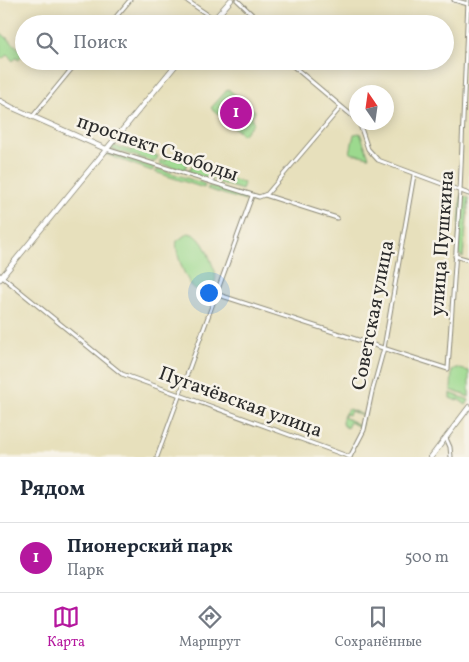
<!DOCTYPE html>
<html lang="ru">
<head>
<meta charset="utf-8">
<style>
  :root { --surface:#fff; --page:#f2f2f3; --text:#1f2937; --muted:#747a83; --line:#e0e1e3; --accent:#b5179e }
  body { margin:0; font-family:Vollkorn,serif; background:var(--page); color:var(--text) }
  .compass { position:absolute; left:349px; top:85px; width:45px; height:45px; border-radius:50%; background:var(--surface); box-shadow:0 2px 12px #0003; rotate:347deg }
  .you { position:absolute; left:208px; top:292px; width:18px; height:18px; margin:-12px; border:4px solid #fff; border-radius:50%; background:#1a73e8; box-shadow:0 0 0 8px #1a73e833 }
  .badge { display:grid; place-items:center; width:32px; height:32px; border-radius:50%; background:var(--accent); color:#fff; font-size:16px; font-weight:700 }
  .pin { position:absolute; translate:-50% -50%; border:2px solid #fff; box-shadow:0 1px 5px #0006 }
  .list { margin:0; padding:0; list-style:none }
  h2 { display:flex; justify-content:space-between; align-items:center; height:65px; margin:0; padding:0 20px; font-size:21px }
  h2 small { font-size:16px; font-weight:400; color:var(--muted) }
  .list li { display:grid; grid-template-columns:32px 1fr auto; gap:15px; align-items:center; box-sizing:border-box; height:70px; padding:0 20px; border-top:1px solid var(--line) }
  .list b { display:block; font-size:19px; white-space:nowrap }
  .list p { margin:0; font-size:16px; white-space:nowrap; color:var(--muted) }
  .list em { font-size:16px; font-style:normal; color:var(--muted) }
  .icon { flex:none; width:28px; height:28px; fill:none; stroke:currentColor; stroke-width:2; stroke-linecap:round; stroke-linejoin:round }
  .map { position:relative; flex:none; width:469px; height:457px; overflow:hidden }
  .search { position:absolute; background:var(--surface); box-shadow:0 2px 12px #0003; left:15px; right:15px; top:15px; height:55px; display:flex; align-items:center; gap:12px; box-sizing:border-box; padding:0 18px; border-radius:28px; color:var(--muted); font-size:19px }
  .sheet { height:135px; background:var(--surface) }
  nav { display:flex; justify-content:space-around; align-items:center; box-sizing:border-box; height:70px; border-top:1px solid var(--line); background:var(--surface); font-size:14px; color:var(--muted) }
  nav a { display:grid; justify-items:center; gap:2px }
  nav .on { color:var(--accent) }
  .map>svg:first-child { display:block }
  .green { fill:#9cd98e; stroke:#64825c }
  .lines { fill:none; stroke-linecap:round; stroke-linejoin:round }
  .minor-casing { stroke:#898674; stroke-width:5 }
  .major-casing { stroke:#898674; stroke-width:6 }
  .minor { stroke:#fff; stroke-width:3 }
  .major { stroke:#fff; stroke-width:4.5 }
  .labels { text-anchor:middle; stroke-width:5; stroke-linejoin:round; paint-order:stroke }
  .street-label { font-size:20px; fill:#2b2b2b; stroke:#f7f3e8 }
</style>
</head>
<body>
<div class="map">
<svg width="469" height="457" viewBox="0 0 469 457">
  <rect width="100%" height="100%" fill="#f7f3e8"/>
  <filter id="ink" filterUnits="userSpaceOnUse"><feTurbulence type="fractalNoise" baseFrequency=".02" numOctaves="2"/><feDisplacementMap in="SourceGraphic" scale="10" xChannelSelector="R" yChannelSelector="G"/><feConvolveMatrix kernelMatrix="1 2 1 2 8 2 1 2 1" color-interpolation-filters="sRGB"/></filter>
  <filter id="wash" filterUnits="userSpaceOnUse"><feTurbulence type="fractalNoise" baseFrequency=".0096" numOctaves="4" result="noise"/><feDisplacementMap in="SourceGraphic" scale="20" xChannelSelector="R" yChannelSelector="G"/><feGaussianBlur stdDeviation="1.12" result="paint"/><feColorMatrix in="noise" values="0 0 0 0 0 0 0 0 0 0 0 0 0 0 0 0 0 1.4 0 .05"/><feComposite in="paint" operator="in"/></filter>
  <g filter="url(#wash)">
    <rect width="100%" height="100%" fill="#e7e0bc"/>
    <g class="green">
      <polygon points="0,32 23,52 19,60 16,58 13,61 8,55 1,59 0,56"/>
      <polygon points="228,89 255,111 252,116 252,120 254,122 243,135 211,108"/>
      <polygon points="360,133 369,157 350,153 354,134"/>
      <polygon points="111,145 132,151 133,148 158,156 156,161 154,162 112,149 110,147"/>
      <polygon points="109,153 153,167 154,169 152,171 105,154"/>
      <polygon points="167,157 187,162 185,170 160,164 160,160 166,161"/>
      <polygon points="192,165 215,173 214,179 211,180 188,172 187,170 190,170"/>
      <polygon points="159,169 205,184 205,185 204,188 155,172"/>
      <polygon points="218,175 244,183 242,190 217,182"/>
      <polygon points="209,186 244,196 246,201 207,189"/>
      <polygon points="461,196 469,198 463,257 458,254"/>
      <path d="M188 233C204 235 209 258 215 271 217 279 215 284 209 289 204 291 199 292 194 288 186 282 174 250 177 241Z"/>
      <polygon points="456,368 469,371 469,397 451,390 452,370"/>
      <polygon points="450,393 469,400 466,405 458,399 457,401 450,398"/>
      <path d="M349 409 363 415V420L361 419 362 416 351 411 349 415 346 414 344 417 359 425 362 423 360 427 350 422 347 428 342 424C342 420 344 412 349 409Z"/>
    </g>
  </g>
  <g filter="url(#ink)">
    <g class="lines">
      <defs>
        <g id="minor">
          <polyline points="186,0 214,19"/>
          <polyline points="237,0 262,24"/>
          <polyline points="454,0 468,4"/>
          <polyline points="110,24 130,0"/>
          <polyline points="287,61 356,119"/>
          <polyline points="33,116 78,61"/>
          <polyline points="359,122 368,149 378,160 469,194"/>
          <polyline points="106,149 259,197 267,194 341,107"/>
          <polyline points="265,195 337,218"/>
          <polyline points="455,256 469,260"/>
          <polyline points="0,275 122,374 350,457"/>
          <polyline points="216,294 448,369 460,191 468,0"/>
          <polyline points="446,438 450,447 451,457"/>
          <polyline points="157,457 252,196"/>
          <polyline points="350,457 364,430 372,392 384,348 414,175"/>
        </g>
        <g id="major">
          <polyline points="210,24 231,0"/>
          <polyline points="0,101 11,107 106,149"/>
          <polyline points="0,279 179,61"/>
          <polyline points="431,457 469,407"/>
        </g>
      </defs>
      <use href="#minor" class="minor-casing"/>
      <use href="#major" class="major-casing"/>
      <use href="#minor" class="minor"/>
      <use href="#major" class="major"/>
    </g>
  </g>
  <g class="labels">
    <g class="street-label">
      <text transform="translate(158 147) rotate(19)" y="7">проспект Свободы</text>
      <text transform="translate(441 243) rotate(-86)" y="7">улица Пушкина</text>
      <text transform="translate(372 315) rotate(-79)" y="7">Советская улица</text>
      <text transform="translate(241 401) rotate(20)" y="7">Пугачёвская улица</text>
    </g>
  </g>
</svg>
<svg class="compass" viewBox="-18 -18 36 36"><path d="M0-13l5 13h-10z" fill="#e53935"/><path d="M0 13l5-13h-10z" fill="#747a83"/></svg>
<div class="you"></div>
<div class="pin badge" style="left:236px;top:113px">1</div>
<div class="search"><svg class="icon" aria-label="search" viewBox="0 0 24 24"><circle cx="10" cy="10" r="6"/><path d="M15 15l6 6"/></svg>Поиск</div>
</div>
<section class="sheet">
<h2>Рядом<small></small></h2>
<ul class="list">
<li><span class="badge">1</span><div><b>Пионерский парк</b><p>Парк</p></div><em>500 m</em></li>
</ul>
</section>
<nav>
<a class="on"><svg class="icon" aria-label="map" viewBox="0 0 24 24"><path d="M3 6l6-2 6 2 6-2v14l-6 2-6-2-6 2zM9 4v14M15 6v14"/></svg>Карта</a>
<a><svg class="icon" aria-label="directions" viewBox="0 0 24 24"><path d="M12 3l9 9-9 9-9-9zM9 14v-3h6M13 9l2 2-2 2"/></svg>Маршрут</a>
<a><svg class="icon" aria-label="saved" viewBox="0 0 24 24"><path d="M7 4h10v16l-5-4-5 4z"/></svg>Сохранённые</a>
</nav>
</body>
</html>
